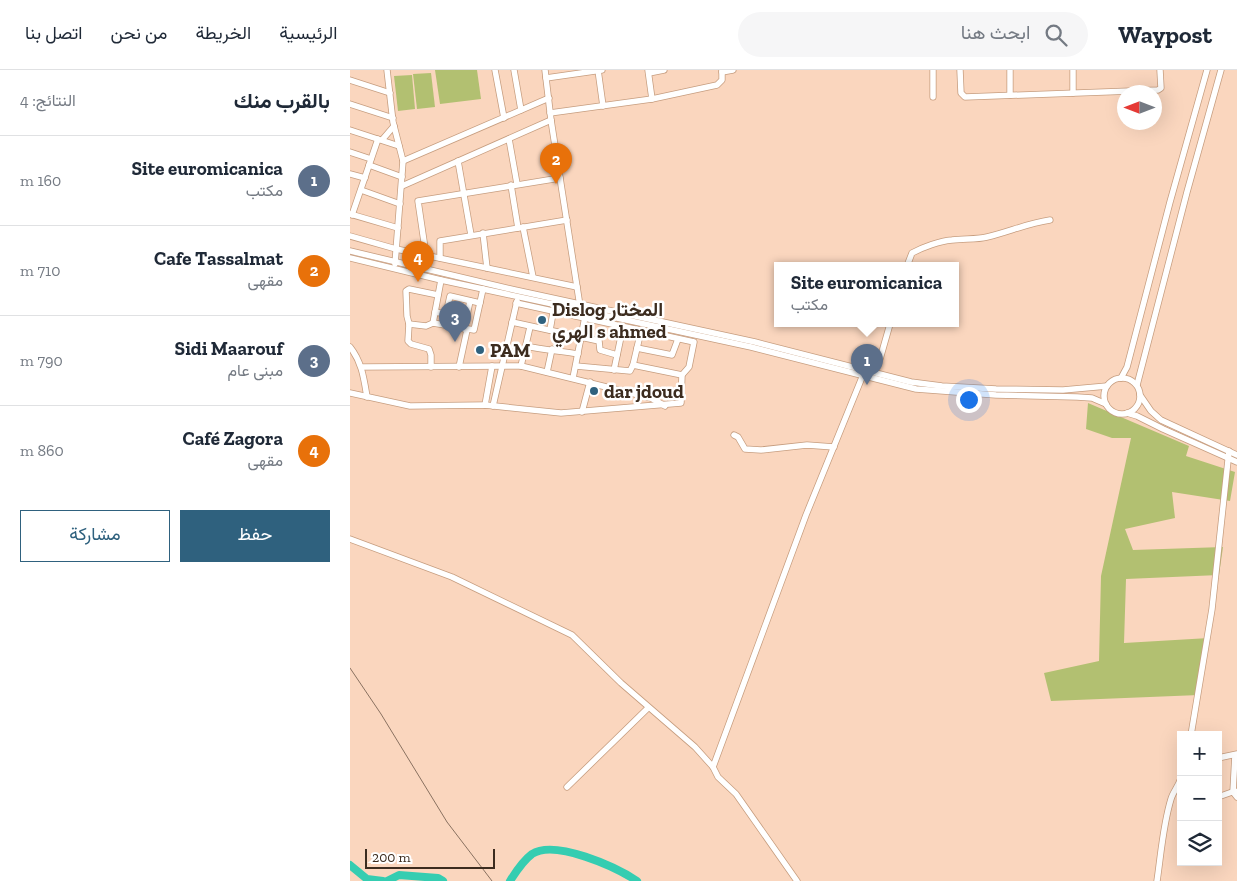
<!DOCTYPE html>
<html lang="ar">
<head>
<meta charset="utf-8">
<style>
  :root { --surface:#fff; --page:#f6f6f7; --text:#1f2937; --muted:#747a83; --line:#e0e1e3; --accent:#2f617e }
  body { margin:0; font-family:"Zilla Slab",Vazirmatn,serif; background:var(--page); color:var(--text); direction:rtl }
  .controls { position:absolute; right:15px; bottom:15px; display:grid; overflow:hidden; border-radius:0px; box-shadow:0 5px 20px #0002 }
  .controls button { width:45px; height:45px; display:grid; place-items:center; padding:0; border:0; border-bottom:1px solid var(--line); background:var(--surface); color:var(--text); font:25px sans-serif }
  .compass { position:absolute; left:767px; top:15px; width:45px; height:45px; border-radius:50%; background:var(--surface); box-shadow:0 5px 20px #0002; rotate:270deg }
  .scale { position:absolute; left:15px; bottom:12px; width:130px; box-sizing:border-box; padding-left:5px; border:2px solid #3c2c1f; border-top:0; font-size:14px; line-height:18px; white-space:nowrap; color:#3c2c1f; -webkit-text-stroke:4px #fff; paint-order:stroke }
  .you { position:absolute; left:618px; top:329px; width:18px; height:18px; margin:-12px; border:4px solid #fff; border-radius:50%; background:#1a73e8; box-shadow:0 0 0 8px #1a73e833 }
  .badge { display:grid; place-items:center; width:32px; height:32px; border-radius:50%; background:var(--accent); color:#fff; font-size:16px; font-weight:700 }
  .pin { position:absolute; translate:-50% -41px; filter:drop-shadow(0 1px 2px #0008) }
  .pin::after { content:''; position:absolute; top:26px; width:18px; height:15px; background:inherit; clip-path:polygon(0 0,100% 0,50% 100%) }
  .popup { position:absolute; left:424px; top:192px; width:185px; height:65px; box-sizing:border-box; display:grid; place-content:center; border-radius:0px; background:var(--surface); filter:drop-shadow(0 1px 4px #0005); font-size:16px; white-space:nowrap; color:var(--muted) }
  .popup b { font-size:19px; color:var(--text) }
  .popup::after { content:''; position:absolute; left:50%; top:100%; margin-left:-10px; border:10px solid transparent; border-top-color:var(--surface) }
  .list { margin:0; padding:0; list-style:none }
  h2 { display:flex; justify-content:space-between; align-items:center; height:65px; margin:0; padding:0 20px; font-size:21px }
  h2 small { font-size:16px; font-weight:400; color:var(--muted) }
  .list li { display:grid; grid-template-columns:32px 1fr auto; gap:15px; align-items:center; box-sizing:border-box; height:90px; padding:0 20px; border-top:1px solid var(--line) }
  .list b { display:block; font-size:19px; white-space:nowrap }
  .list p { margin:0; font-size:16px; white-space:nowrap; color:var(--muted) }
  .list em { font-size:16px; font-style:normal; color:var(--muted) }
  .actions { display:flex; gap:10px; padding:15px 20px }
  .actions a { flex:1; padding:11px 0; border:1px solid var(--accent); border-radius:0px; text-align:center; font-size:18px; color:var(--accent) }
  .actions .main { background:var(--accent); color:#fff }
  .icon { flex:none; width:28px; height:28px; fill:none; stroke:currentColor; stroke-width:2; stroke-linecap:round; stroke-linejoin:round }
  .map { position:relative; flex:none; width:887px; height:811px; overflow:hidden; direction:ltr }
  header { display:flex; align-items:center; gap:30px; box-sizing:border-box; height:70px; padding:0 25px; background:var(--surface); border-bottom:1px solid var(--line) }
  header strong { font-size:24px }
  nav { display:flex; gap:28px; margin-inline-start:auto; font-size:18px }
  .search { width:350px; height:45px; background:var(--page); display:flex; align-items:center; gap:12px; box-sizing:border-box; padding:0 18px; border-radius:28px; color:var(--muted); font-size:19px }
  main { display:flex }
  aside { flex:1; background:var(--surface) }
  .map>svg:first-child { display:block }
  .green { fill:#b2c071 }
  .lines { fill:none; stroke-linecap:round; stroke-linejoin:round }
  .river { stroke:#35cdb1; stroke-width:8 }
  .minor-casing { stroke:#c69d7f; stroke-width:7 }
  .minor { stroke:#fff; stroke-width:5.5 }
  .rail { stroke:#897160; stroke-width:1 }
  .poi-dot { fill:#2f617e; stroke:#fff; stroke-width:2 }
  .labels { text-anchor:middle; stroke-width:5; stroke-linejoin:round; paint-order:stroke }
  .poi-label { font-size:19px; font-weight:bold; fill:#3c2c1f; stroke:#fff; text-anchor:start }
</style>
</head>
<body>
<header>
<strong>Waypost</strong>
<div class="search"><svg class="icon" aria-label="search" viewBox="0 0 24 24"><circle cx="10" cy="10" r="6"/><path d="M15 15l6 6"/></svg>ابحث هنا</div>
<nav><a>الرئيسية</a><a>الخريطة</a><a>من نحن</a><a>اتصل بنا</a></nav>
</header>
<main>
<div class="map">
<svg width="887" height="811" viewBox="0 0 887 811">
  <rect width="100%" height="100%" fill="#fad6be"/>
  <g class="green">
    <polygon points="85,0 127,0 131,29 90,34"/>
    <polygon points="81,3 85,37 67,39 63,4"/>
    <polygon points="62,5 65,39 48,41 44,6"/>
    <polygon points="738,333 839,376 836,386 885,402 880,431 822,422 825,448 775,459 783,480 873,477 869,505 776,509 774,573 859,568 849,625 701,631 694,603 749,591 751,506 781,368 762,368 736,359"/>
  </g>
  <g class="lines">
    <g class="river">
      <polyline points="0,795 17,809 33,811"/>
      <polyline points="37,811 49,805 88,808 93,811"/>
      <path d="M160 811C165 803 174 790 182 784 205 769 266 797 287 811"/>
    </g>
    <defs>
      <g id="minor">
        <polyline points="37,0 43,52 53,91 45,194"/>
        <polyline points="145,0 154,48"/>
        <polyline points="164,0 171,40"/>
        <polyline points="195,0 201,50 230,236"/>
        <polyline points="248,0 253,36"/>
        <polyline points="298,0 302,29"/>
        <polyline points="583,0 583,27"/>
        <polyline points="610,0 611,23 615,27 808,20 811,18 810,0"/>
        <polyline points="660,0 660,25"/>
        <polyline points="723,0 723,23"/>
        <polyline points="372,2 383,0"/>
        <polyline points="299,3 314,0"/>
        <polyline points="196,8 252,0"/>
        <polyline points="0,10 40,23"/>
        <polyline points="0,34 43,48"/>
        <polyline points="200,43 302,29 367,15 372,10 372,0"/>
        <polyline points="0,60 49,76"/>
        <polyline points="159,69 167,114"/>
        <polyline points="32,70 44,56"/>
        <polyline points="0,82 21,89"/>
        <polyline points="53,91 199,28"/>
        <polyline points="108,91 121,165"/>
        <polyline points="19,95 52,107"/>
        <polyline points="0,104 15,108"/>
        <polyline points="161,115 168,158"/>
        <polyline points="52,116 201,50"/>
        <polyline points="11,120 50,134"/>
        <polyline points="0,144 48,158"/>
        <polyline points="2,145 28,69"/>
        <polyline points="173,157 183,207"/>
        <polyline points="133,163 137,198"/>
        <polyline points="0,166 46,179 227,217"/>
        <polyline points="0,181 165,220 405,272 561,312 592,316 646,319 713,320 757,316"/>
        <polyline points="76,185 68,131 210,108"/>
        <polyline points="0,188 91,210 401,277 566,319 646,325 727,327 742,328 756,334"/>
        <polyline points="90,188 90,171 217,150"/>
        <path d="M557 196 562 183C573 177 590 171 602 170 614 168 625 170 637 167 659 162 678 153 700 150"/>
        <polyline points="85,242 117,248"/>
        <polyline points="96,244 100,226 130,233"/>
        <polyline points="162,252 249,271 250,280 267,285"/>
        <polyline points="83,253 91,210"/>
        <polyline points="59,254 76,256 83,253 124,260 133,219"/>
        <polyline points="114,259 120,231"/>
        <polyline points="200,260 203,243"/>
        <path d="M176 276C193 280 210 281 228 284"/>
        <path d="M0 277C12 292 14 309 17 327"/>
        <polyline points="287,278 322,285 328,269"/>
        <polyline points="283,295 291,261"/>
        <polyline points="171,296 180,257"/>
        <polyline points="226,296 280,301 283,295 332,305"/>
        <polyline points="12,297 171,296 301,328 315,336"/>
        <polyline points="81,297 81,285 79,279 61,274 58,271 59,254 57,246 56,221 59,219 88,225"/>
        <polyline points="109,297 117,260"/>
        <polyline points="264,300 273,257"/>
        <polyline points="197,302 202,279"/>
        <polyline points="223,308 235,247"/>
        <polyline points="771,308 777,297 820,132 857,0"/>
        <circle cx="772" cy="326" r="18"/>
        <polyline points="787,315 837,122 871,0"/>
        <polyline points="0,323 60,336 135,335 211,343 331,333 332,305 339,297 344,272 166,233"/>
        <polyline points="790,325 801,341 811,350 887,385"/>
        <polyline points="135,335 142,296"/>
        <polyline points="143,336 167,231"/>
        <polyline points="232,342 240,312"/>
        <polyline points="777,343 787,346 813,359 887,392"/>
        <polyline points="384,365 388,367 395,379 411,380 457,375 484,377"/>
        <polyline points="0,469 102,507 222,565 271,613 345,677 363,697 368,707 386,724 447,811"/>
        <polyline points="841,665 862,539 879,381"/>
        <polyline points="885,685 883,722 887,727"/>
        <polyline points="868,688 887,684"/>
        <polyline points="363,697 456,445 515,300 520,293 530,289 540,254"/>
        <polyline points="217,717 298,638"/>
        <polyline points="868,727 885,721"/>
        <path d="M807 811C811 784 813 755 821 729 823 722 828 717 831 708"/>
      </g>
    </defs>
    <use href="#minor" class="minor-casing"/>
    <use href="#minor" class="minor"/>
    <polyline class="rail" points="0,598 31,644 97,752 142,811"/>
  </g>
  <g class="poi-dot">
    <circle cx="192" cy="250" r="5"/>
    <circle cx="130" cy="280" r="5"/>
    <circle cx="244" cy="321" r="5"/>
  </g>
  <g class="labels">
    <g class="poi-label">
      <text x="202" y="246">Dislog المختار<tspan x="202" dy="22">الهري s ahmed</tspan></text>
      <text x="140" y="287">PAM</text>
      <text x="254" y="328">dar jdoud</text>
    </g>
  </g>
</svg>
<div class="controls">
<button>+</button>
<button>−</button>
<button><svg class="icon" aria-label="layers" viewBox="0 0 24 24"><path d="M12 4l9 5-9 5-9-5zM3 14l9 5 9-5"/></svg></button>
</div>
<svg class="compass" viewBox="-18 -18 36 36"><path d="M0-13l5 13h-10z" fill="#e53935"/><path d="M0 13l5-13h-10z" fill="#747a83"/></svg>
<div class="scale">200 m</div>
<div class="you"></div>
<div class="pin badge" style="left:517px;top:315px;background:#5c6f8a">1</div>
<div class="popup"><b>Site euromicanica</b>مكتب</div>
<div class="pin badge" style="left:206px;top:114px;background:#e8710a">2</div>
<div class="pin badge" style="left:105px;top:272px;background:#5c6f8a">3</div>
<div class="pin badge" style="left:68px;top:212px;background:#e8710a">4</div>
</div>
<aside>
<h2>بالقرب منك<small>النتائج: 4</small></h2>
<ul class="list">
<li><span class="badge" style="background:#5c6f8a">1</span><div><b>Site euromicanica</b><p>مكتب</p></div><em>160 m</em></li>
<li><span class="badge" style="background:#e8710a">2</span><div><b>Cafe Tassalmat</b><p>مقهى</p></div><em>710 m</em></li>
<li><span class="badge" style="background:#5c6f8a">3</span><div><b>Sidi Maarouf</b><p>مبنى عام</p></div><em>790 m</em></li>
<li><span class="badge" style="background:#e8710a">4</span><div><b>Café Zagora</b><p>مقهى</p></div><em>860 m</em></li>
</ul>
<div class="actions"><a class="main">حفظ</a><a>مشاركة</a></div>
</aside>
</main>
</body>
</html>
